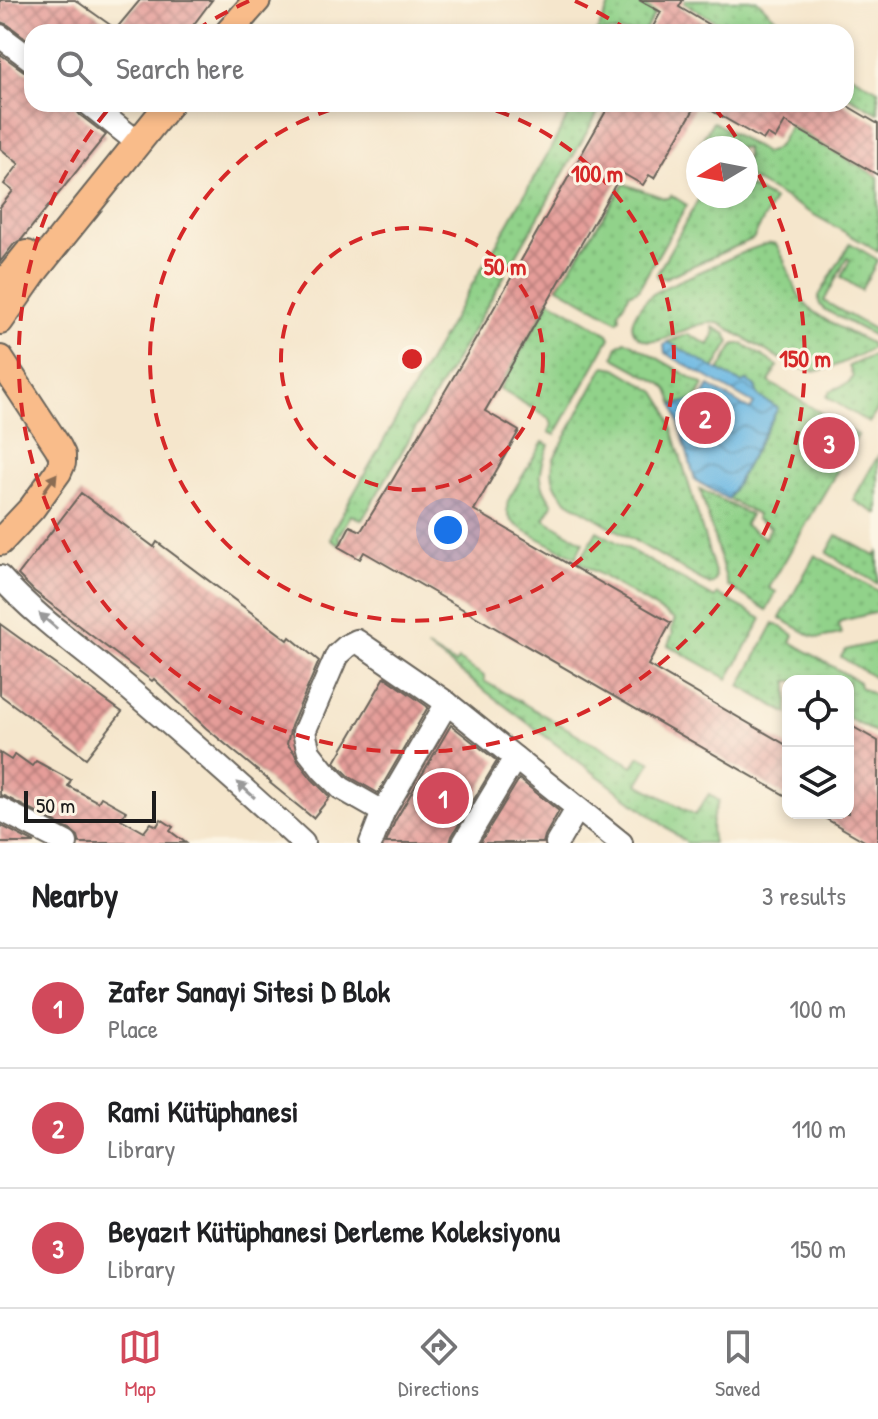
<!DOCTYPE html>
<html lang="en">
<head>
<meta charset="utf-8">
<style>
  :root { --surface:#fff; --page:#f6f6f6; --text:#202124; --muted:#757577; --line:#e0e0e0; --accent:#d1495b }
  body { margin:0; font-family:"Patrick Hand",sans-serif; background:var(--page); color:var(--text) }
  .controls { position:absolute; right:24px; bottom:24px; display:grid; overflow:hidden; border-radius:16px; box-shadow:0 4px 12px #0003 }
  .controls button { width:72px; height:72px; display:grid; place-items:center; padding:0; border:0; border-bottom:2px solid var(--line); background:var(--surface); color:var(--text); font:40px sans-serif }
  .compass { position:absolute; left:686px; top:136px; width:72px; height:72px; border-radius:50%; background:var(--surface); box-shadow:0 4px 12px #0003; rotate:260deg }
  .scale { position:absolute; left:24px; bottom:20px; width:132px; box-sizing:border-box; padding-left:8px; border:4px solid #1c1c1c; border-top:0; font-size:22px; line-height:28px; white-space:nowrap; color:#1c1c1c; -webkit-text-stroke:6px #fcf5e5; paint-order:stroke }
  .you { position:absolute; left:448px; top:530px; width:28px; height:28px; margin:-20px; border:6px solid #fff; border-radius:50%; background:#1a73e8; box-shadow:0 0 0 12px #1a73e833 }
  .badge { display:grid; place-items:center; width:52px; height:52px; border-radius:50%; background:var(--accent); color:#fff; font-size:26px; font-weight:700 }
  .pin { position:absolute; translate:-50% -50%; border:4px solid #fff; box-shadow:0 2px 8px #0006 }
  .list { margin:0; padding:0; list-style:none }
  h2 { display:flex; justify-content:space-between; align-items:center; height:104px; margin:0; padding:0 32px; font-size:34px }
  h2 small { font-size:26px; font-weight:400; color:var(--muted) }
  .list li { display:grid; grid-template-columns:52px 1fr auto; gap:24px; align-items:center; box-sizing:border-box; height:120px; padding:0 32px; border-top:2px solid var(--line) }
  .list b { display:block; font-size:30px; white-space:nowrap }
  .list p { margin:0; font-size:26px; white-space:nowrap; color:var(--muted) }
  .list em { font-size:26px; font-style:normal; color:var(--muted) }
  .icon { flex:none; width:44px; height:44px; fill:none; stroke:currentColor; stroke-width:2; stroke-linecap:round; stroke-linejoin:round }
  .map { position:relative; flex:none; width:878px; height:843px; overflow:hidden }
  .search { position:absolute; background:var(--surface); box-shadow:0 4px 12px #0003; left:24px; right:24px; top:24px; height:88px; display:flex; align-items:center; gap:20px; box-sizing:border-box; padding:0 28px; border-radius:24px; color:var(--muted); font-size:30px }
  .sheet { height:464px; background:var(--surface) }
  nav { display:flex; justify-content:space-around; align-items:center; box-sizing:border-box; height:112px; border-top:2px solid var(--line); background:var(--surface); font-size:22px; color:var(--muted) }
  nav a { display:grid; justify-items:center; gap:4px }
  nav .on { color:var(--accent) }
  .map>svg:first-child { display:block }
  .grass { fill:url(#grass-dots); stroke:#567753; stroke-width:2 }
  .water { fill:url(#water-waves); stroke:#426a80; stroke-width:2 }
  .building { fill:url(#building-cross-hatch) }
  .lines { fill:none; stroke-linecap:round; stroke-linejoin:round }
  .minor-casing { stroke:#68635a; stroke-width:26 }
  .major-casing { stroke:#68635a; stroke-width:30 }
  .minor { stroke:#fff; stroke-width:22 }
  .major { stroke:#f9bc8a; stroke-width:26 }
  .oneway { fill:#8a6c53 }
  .oneway2 { fill:#999 }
  .ring { fill:none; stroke:#d62828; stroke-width:4; stroke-dasharray:14 10 }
  .centre { fill:#d62828; stroke:#fcf5e5; stroke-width:4 }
  .ring-label { font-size:24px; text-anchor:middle; font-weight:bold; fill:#d62828; stroke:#fcf5e5; stroke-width:6; stroke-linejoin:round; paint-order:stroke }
</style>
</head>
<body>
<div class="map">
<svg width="878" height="843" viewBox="0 0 878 843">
  <defs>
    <pattern id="grass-dots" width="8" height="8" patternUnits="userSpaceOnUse" patternTransform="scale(2)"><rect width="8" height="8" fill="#91d28a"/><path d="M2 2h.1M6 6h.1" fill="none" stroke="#7cb476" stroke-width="1.8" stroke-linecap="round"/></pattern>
    <pattern id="water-waves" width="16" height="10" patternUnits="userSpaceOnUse" patternTransform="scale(2)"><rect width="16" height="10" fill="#69b7e3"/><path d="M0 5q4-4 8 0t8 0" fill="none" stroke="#5694b7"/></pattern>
    <pattern id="building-cross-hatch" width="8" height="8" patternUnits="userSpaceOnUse" patternTransform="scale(2)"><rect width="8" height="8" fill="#e59d99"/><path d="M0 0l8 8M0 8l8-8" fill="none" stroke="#b97f7c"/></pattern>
  </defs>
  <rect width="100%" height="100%" fill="#fcf5e5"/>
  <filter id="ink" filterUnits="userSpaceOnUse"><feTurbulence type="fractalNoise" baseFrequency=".0125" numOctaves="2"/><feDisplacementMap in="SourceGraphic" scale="16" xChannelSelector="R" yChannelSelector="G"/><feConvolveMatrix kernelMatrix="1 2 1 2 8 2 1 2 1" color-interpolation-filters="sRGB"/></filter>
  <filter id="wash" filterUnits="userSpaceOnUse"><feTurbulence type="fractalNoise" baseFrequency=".006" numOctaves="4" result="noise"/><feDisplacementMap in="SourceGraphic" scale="32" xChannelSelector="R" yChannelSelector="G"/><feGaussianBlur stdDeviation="1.8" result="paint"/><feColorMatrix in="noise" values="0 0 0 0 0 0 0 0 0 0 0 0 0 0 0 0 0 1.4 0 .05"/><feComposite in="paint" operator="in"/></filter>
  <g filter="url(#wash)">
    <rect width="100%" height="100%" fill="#f5e6cc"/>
    <g class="grass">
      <polygon points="612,0 651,0 646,7 655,13 644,32 597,32"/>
      <polygon points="686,0 757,0 790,32 735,32 684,3"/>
      <polygon points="846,72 878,90 878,113 846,95"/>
      <polygon points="574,104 603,104 512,263 492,252 551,148"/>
      <path d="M714 122 765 153C779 150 783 138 789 126L878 177V251L746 176V148H697L712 123Z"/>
      <polygon points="624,184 664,198 669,198 671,195 687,205 638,290 630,293 619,311 620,318 618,321 558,287"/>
      <polygon points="746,185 774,200 753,239 665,278 658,278 657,274 699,198 701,196 746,196"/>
      <path d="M771 243 776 244C787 261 790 281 800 297 811 317 850 332 870 343L872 348C858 356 827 372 812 371 795 371 739 335 721 324 692 316 661 353 639 337 621 324 644 300 656 292 674 282 694 275 713 266 731 258 751 247 771 243Z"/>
      <path d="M850 243 878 260 861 290 841 277 850 260 847 258 824 301 877 331 878 328V338L825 310C820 306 818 303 819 296Z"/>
      <polygon points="485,262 505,275 362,520 351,515 338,537 341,541 339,545 331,540 333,530"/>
      <polygon points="550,300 608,334 610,338 555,435 549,432 552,425 550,419 500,389"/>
      <polygon points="713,327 726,334 730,342 714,369 668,342 688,334 709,345 714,335"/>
      <polygon points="625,341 629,342 704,385 693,405 690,404 690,401 674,405 668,390 662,384 616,359 614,356 618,346"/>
      <polygon points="736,344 743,344 778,366 769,382 858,435 769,588 776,592 767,610 728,586 700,489 750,515 744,525 765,538 771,527 756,519 757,515 728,499 778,408 758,396 755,386 747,381 741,383 719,371 734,345"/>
      <polygon points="878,353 878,409 869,423 827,397 830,391 849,383 853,377 849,366"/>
      <path d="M605 366 616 368 656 392 666 408 716 576 715 581 710 585 569 502C555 490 549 477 554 458L603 368Z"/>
      <path d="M543 442 549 445C539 470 536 482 553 504L544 519 583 542 576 557C562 550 520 531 512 521 506 513 505 506 510 497Z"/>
      <polygon points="878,456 878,514 853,500"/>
      <polygon points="597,531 715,598 718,594 762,619 728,679 668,645 673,633 671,629 675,620 579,562"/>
      <polygon points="837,535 875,556 878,552 878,584 827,553"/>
      <polygon points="815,555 878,591 878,612 841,621 838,625 841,634 819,638 812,636 780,618"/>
      <polygon points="774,623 794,635 791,642 859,682 860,687 878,697 878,734 848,718 848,681 788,681 788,714 740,686"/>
      <polygon points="878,642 878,680 841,657 845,650"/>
      <path d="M427 647 455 664 458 660 484 676V681L633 766 640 756 651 762 638 784 695 815 709 794 719 801C712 816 709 826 713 843H687Z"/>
    </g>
    <polygon class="water" points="668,342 741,383 747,381 755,386 758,396 778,408 728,499 695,480 674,405 691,401 691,404 693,405 689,413 692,415 709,386 750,410 754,404 665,353 664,345"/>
    <g id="blocks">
      <g class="building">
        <polygon points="0,0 75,0 116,29 140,0 212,0 188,32 32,32 27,39 8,25 0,22"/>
        <polygon points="639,0 683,0 679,7 721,32 650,32 661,12"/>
        <polygon points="0,54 24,71 32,74 32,104 75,104 76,110 80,115 106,135 22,239 14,244 0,262 0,207 13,191 4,184 19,164 0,148"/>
        <polygon points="610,104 697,104 654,178 649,175 643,185 622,173 485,411 519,431 474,510 671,623 648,665 788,746 788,797 364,552 360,559 339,547 350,526 361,531 392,481 490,315"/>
        <polygon points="700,104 844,104 878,124 878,175 785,122 775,139 767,134 763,140"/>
        <polygon points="81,493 154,547 157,542 288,640 290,637 319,661 291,726 287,744 294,752 298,761 312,779 330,797 313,818 270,783 271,782 206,728 154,679 152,681 88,633 34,591 18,575"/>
        <polygon points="0,624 122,712 86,758 0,695"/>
        <polygon points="385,677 428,707 378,793 350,777 335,762"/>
        <polygon points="848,724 878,741 878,843 868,843 816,813 848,813"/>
        <polygon points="451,725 497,761 452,836 450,843 386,843 395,821"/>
        <polygon points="0,753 11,760 15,754 32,766 36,761 71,780 68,786 98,802 101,797 126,811 121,819 144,832 151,823 157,826 161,819 173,827 170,831 186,843 80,843 78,836 72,831 6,797 0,795"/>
        <polygon points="519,779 559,811 545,836 543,843 480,843"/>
        <polygon points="0,825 35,843 0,843"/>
      </g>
    </g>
  </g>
  <g filter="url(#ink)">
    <use href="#blocks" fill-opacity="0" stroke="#68635a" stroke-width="2"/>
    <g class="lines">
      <defs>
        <g id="minor">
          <polyline points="0,36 32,60"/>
          <polyline points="89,104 127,134"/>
          <path d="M0 577C35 616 79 647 120 681 182 734 243 787 303 843"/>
          <polyline points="0,809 66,843"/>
          <polyline points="383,812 341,788 323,770 309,752 304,732 337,655 347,646 357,641 447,703 621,843"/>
          <polyline points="371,843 383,812 447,703"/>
          <polyline points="464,843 515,758"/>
          <polyline points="557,843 577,809"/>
        </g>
        <g id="major">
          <polyline points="229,32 257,0"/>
          <polyline points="0,288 27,254"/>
          <polyline points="0,321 37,268 169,104"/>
          <polyline points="0,359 58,447 62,455 62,463 58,472 32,508 0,542"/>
        </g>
      </defs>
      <use href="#minor" class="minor-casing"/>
      <use href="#major" class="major-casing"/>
      <use href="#minor" class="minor"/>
      <use href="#major" class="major"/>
    </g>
    <defs><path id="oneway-solid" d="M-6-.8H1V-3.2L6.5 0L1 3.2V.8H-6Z" transform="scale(2)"/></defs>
    <use class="oneway" href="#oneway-solid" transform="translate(50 483) rotate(-54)"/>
    <g class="oneway2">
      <use href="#oneway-solid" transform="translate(48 621) rotate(-139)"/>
      <use href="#oneway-solid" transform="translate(246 790) rotate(-138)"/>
    </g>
  </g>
  <g class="ring">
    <circle cx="412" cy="359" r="131"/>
    <path d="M473 104A262 262 0 1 1 351 104"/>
    <path d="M195 31A393 393 0 0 1 249 1M575 1A393 393 0 0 1 629 31M713 106A393 393 0 0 1 743 148M747 154A393 393 0 1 1 111 106"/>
  </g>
  <circle cx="412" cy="359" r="12" class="centre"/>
  <g class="ring-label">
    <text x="597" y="182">100 m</text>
    <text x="505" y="275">50 m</text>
    <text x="805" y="367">150 m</text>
  </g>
</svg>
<div class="controls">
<button><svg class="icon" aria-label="locate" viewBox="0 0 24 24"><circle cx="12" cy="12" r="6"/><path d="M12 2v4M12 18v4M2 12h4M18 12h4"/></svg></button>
<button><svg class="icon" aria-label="layers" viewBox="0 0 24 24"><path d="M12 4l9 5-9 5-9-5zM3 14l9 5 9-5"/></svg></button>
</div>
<svg class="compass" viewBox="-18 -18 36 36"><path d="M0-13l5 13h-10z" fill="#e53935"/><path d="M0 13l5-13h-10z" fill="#757577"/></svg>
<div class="scale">50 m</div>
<div class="you"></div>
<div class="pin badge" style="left:443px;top:798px">1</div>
<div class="pin badge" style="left:705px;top:418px">2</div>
<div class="pin badge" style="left:829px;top:443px">3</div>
<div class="search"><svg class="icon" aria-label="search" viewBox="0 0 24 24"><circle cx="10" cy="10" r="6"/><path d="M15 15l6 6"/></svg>Search here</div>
</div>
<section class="sheet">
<h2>Nearby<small>3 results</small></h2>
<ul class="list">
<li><span class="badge">1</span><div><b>Zafer Sanayi Sitesi D Blok</b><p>Place</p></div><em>100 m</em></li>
<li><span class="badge">2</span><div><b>Rami Kütüphanesi</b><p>Library</p></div><em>110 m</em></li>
<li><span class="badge">3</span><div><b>Beyazıt Kütüphanesi Derleme Koleksiyonu</b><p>Library</p></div><em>150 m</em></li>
</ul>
</section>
<nav>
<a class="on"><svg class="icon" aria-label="map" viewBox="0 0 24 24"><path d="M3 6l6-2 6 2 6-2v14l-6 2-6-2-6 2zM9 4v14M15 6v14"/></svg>Map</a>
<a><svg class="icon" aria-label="directions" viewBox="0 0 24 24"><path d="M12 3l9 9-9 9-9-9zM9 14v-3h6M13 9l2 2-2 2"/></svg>Directions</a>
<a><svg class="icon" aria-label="saved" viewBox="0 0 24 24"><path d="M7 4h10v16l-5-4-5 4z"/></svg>Saved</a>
</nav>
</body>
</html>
